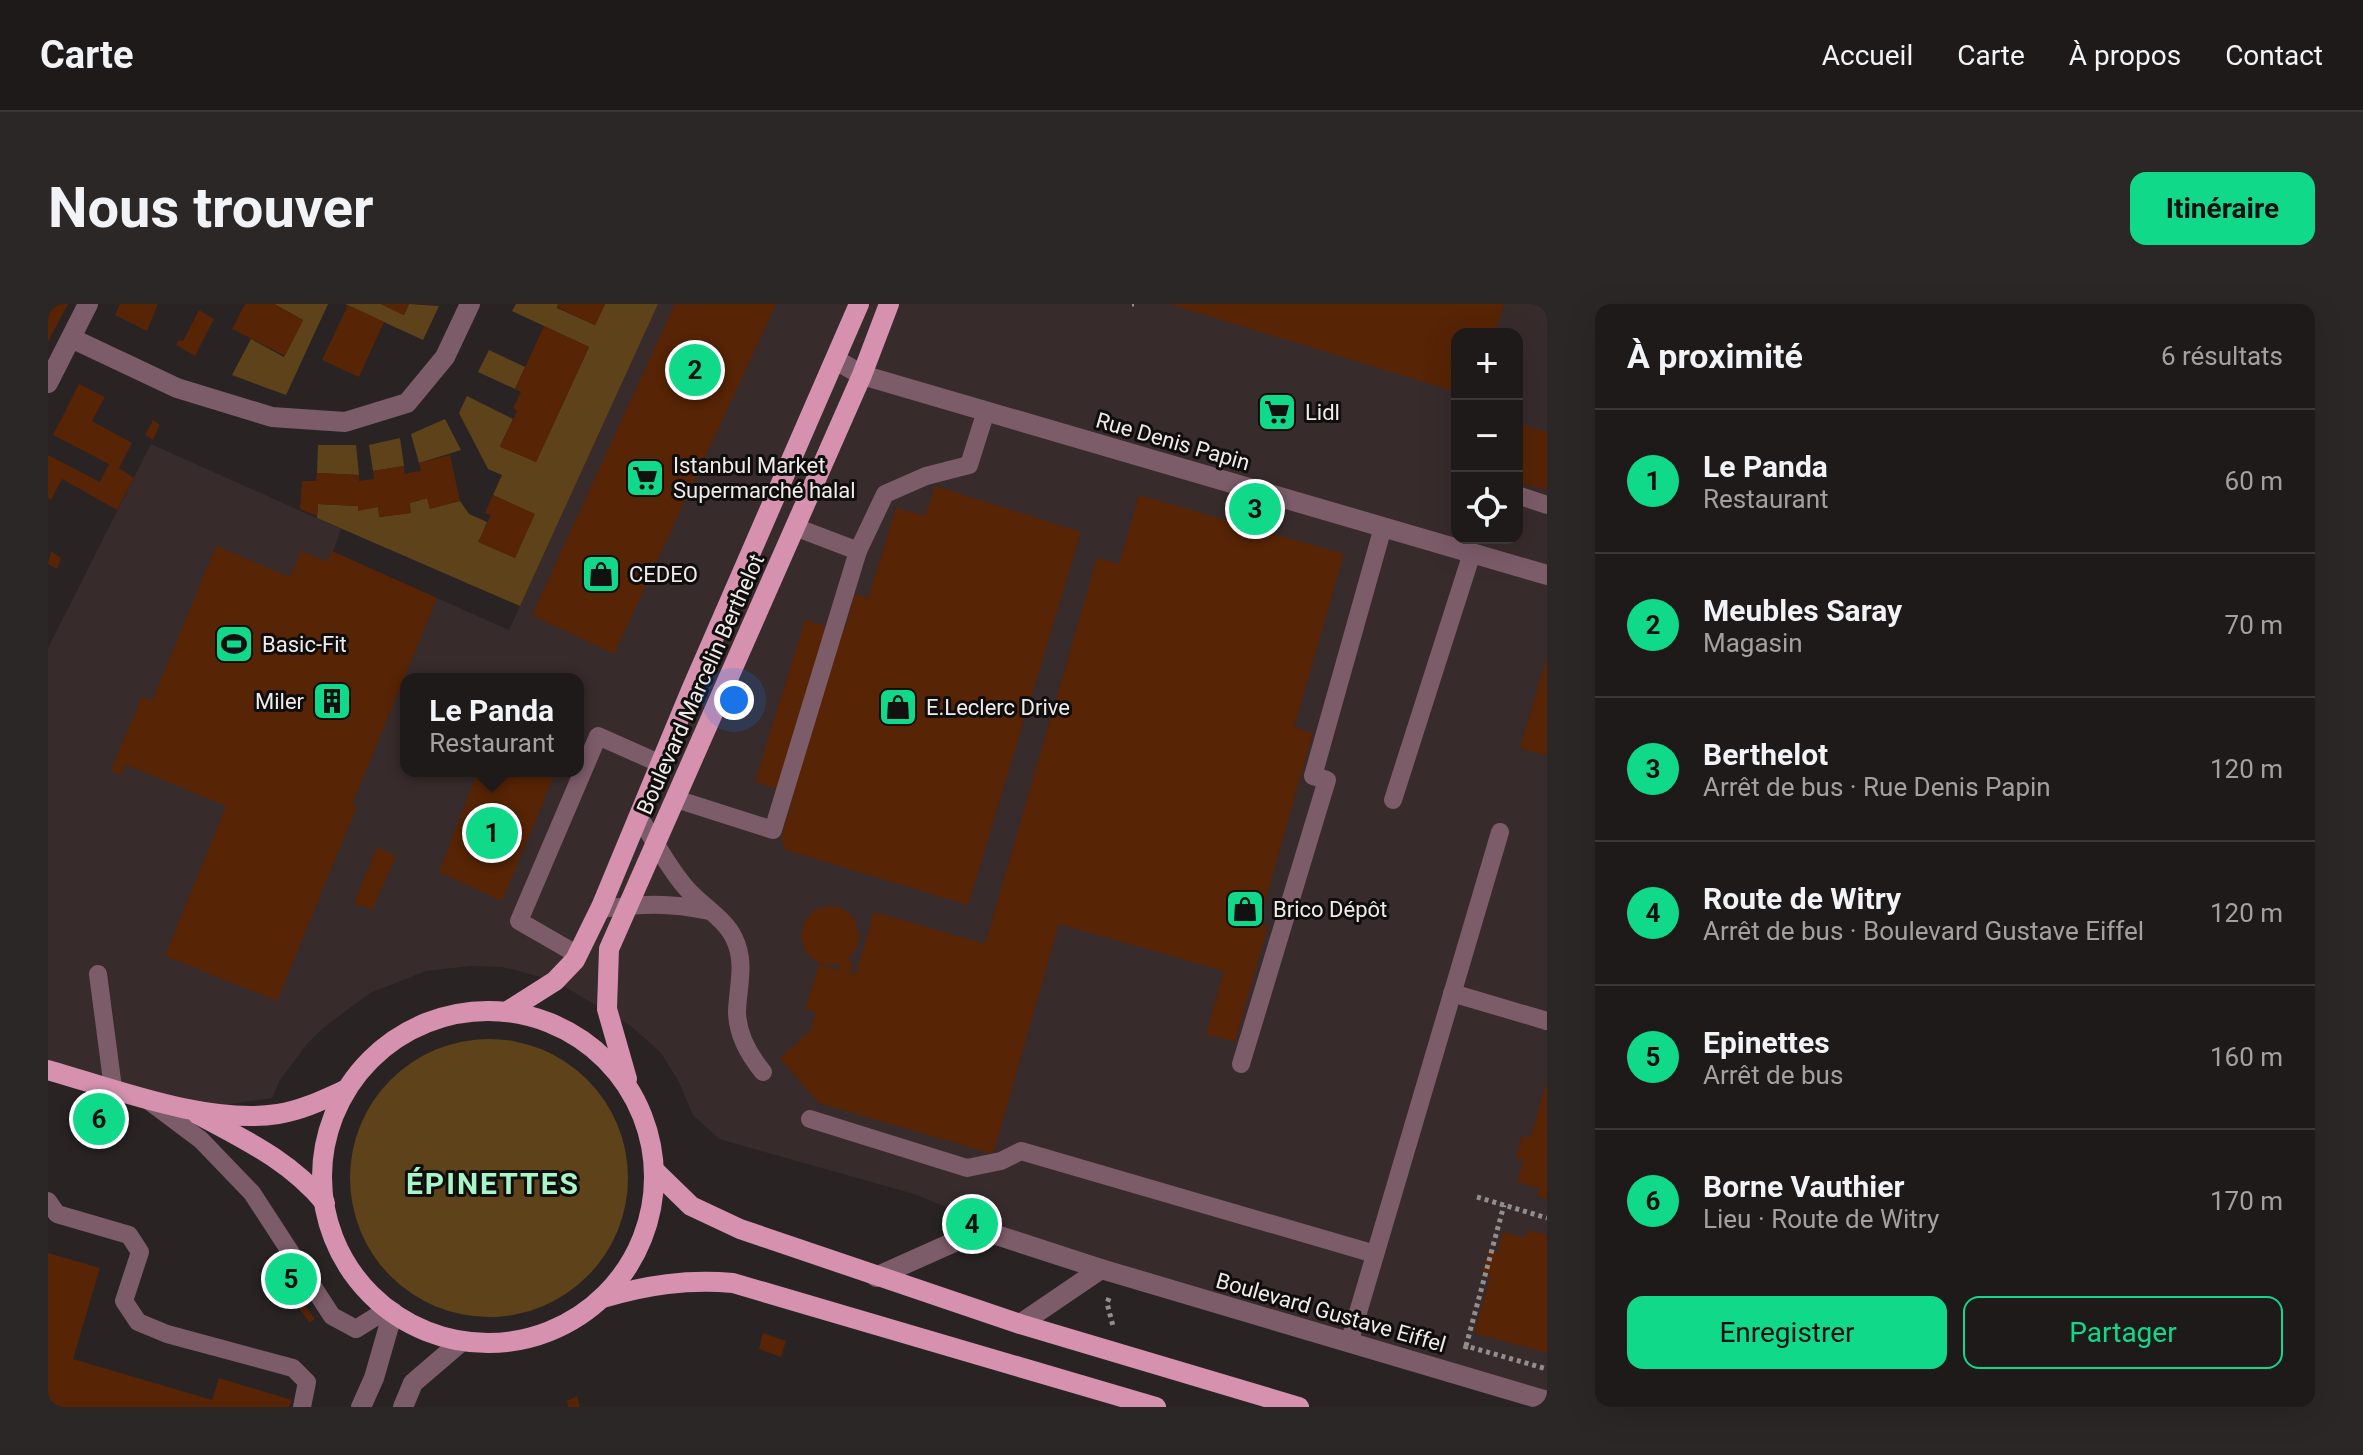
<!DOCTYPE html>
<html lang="fr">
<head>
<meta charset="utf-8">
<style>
  :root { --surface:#1f1a1a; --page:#2c2727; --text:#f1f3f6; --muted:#a1a1a2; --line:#3c3839; --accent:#11d98a }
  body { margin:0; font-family:Roboto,sans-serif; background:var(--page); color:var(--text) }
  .controls { position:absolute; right:24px; top:24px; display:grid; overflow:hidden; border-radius:16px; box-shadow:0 8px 32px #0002 }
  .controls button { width:72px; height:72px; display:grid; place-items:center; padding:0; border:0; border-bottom:2px solid var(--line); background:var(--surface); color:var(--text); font:40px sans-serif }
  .you { position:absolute; left:686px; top:396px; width:28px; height:28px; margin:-20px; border:6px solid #fff; border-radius:50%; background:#1a73e8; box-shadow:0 0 0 12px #1a73e833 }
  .badge { display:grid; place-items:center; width:52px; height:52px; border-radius:50%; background:var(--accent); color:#111; font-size:26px; font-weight:700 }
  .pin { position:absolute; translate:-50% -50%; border:4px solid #fff; box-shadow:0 2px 8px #0006 }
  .popup { position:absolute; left:352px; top:369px; width:184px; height:104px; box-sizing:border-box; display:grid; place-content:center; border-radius:16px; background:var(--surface); filter:drop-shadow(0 2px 6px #0005); font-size:26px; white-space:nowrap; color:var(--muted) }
  .popup b { font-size:30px; color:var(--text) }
  .popup::after { content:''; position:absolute; left:50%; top:100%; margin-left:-16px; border:16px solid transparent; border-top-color:var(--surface) }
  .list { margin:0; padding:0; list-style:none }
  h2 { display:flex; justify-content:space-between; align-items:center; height:104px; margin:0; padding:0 32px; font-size:34px }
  h2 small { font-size:26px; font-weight:400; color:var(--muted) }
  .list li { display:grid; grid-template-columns:52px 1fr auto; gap:24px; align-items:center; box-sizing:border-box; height:144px; padding:0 32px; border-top:2px solid var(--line) }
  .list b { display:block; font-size:30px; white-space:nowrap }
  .list p { margin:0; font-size:26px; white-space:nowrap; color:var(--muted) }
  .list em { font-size:26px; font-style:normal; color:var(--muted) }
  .actions { display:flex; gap:16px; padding:24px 32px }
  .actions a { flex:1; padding:18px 0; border:2px solid var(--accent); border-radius:16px; text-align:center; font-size:28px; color:var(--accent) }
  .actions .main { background:var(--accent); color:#111 }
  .icon { flex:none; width:44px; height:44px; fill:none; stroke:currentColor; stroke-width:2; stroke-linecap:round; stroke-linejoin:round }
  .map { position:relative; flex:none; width:1499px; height:1103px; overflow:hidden; border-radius:16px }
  header { display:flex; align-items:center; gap:48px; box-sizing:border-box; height:112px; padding:0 40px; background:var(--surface); border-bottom:2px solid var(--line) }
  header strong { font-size:38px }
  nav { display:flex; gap:44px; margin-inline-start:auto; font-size:28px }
  .intro { display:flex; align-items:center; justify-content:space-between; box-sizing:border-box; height:192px; padding:0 48px }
  h1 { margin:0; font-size:56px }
  .button { padding:20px 36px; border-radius:16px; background:var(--accent); color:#111; font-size:28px; font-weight:700 }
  main { display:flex; gap:48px; padding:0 48px }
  aside { flex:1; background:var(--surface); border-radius:16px; box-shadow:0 8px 32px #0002 }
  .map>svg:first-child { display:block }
  .built { fill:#382b2b; fill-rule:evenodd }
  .green { fill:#5e431a }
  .building { fill:#572405 }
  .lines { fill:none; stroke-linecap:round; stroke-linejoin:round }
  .path { stroke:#938e8e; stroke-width:5; stroke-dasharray:4 4; stroke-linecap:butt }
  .lane { stroke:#7d5c6a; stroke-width:18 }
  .street { stroke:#7d5c6a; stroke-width:20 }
  .primary { stroke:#d691af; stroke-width:20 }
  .labels { text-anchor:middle; stroke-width:6; stroke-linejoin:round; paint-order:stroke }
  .poi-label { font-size:22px; fill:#efebea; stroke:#100d0d; text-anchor:start }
  .street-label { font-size:22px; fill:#efebea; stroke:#100d0d }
  .district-label { font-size:30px; font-weight:bold; letter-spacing:2px; fill:#a7f6c8; stroke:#100d0d }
</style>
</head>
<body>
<header>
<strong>Carte</strong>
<nav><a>Accueil</a><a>Carte</a><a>À propos</a><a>Contact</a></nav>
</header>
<div class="intro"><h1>Nous trouver</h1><a class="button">Itinéraire</a></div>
<main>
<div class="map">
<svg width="1499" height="1103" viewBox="0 0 1499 1103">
  <rect width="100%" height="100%" fill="#292323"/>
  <path class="built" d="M610 0H1499V1097L933 926 920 912 866 890 671 835 645 811 631 778 613 749 583 722 507 677 455 663 422 662 378 667 322 689 275 724 259 740 232 776 224 794 142 806 0 766V344L103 140 293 225 285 248 461 326ZM1409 30H1469V234H1409ZM358 375H530V467H358Z"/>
  <g class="green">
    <polygon points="226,0 280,0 238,91 184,71 203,35 236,53 255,16"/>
    <polygon points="297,0 333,0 356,11 361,0 391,2 375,36"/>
    <polygon points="468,0 510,0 509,4 547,21 557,0 610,0 472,302 269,214 270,200 310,202 310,206 330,203 332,213 362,209 362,199 379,194 382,204 412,197 421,210 439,218 431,238 467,254 486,210 445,191 454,171 440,165 411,109 419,92 465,115 452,142 488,158 541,43 464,7"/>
    <polygon points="441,46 477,63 467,85 430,68"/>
    <polygon points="397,115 413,146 371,159 363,130"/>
    <polygon points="352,134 356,162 325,167 321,141"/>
    <polygon points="270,141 308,141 311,171 269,169"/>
    <circle cx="441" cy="874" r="139"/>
  </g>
  <g class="building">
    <polygon points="0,0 20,0 0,38"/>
    <polygon points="72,0 110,0 99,27 67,11"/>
    <polygon points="197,0 226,0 255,16 237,52 184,25"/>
    <polygon points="333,0 361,0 356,11"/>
    <polygon points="510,0 557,0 547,21 509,3"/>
    <polygon points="627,0 728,0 566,350 484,311"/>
    <polygon points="1121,0 1456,0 1447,30 1409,30 1409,88"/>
    <polygon points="300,1 336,18 311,73 274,56"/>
    <polygon points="151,6 166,15 147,52 128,41 131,36 135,37"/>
    <polygon points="496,22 541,43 488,158 452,143 469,107 465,104 473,88 467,85"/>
    <polygon points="31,80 57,93 44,117 84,139 71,164 86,174 69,206 14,175 3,196 0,194 0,151 52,178 61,160 5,131"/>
    <polygon points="105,116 112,121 105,136 97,131"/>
    <polygon points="1469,120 1499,128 1499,186 1469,178"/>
    <polygon points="402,151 412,197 382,205 379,194 362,199 363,209 331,213 330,203 310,207 310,202 270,200 269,212 252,205 254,177 268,177 269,169 311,171 311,177 318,176 326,175 325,167 356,162 357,170 365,168 373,167 371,159"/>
    <polygon points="887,182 1033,228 920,601 738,546 733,534 746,490 707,478 757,316 796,328 807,290 820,294 848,204 877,212"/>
    <polygon points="445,191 487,210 467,254 430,238 443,211 437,209"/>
    <polygon points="1091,191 1296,250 1246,423 1265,429 1211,619 1220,622 1187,738 1158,730 1176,667 1011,620 945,850 771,799 732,754 762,727 768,708 757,705 771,660 792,666 793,663 790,660 775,660 768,657 757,647 753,632 756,618 765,607 779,602 793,604 805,612 812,633 807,647 800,654 805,662 802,669 808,670 826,608 937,640 1049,254 1071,260"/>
    <polygon points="168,242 242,273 253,247 279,258 284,247 389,294 304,500 309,502 229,697 117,652 178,502 77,460 73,471 63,466 94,393 104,397"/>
    <polygon points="3,247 13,254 9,265 0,260"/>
    <polygon points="1498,356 1499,356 1499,452 1472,444"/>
    <polygon points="430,467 508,467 454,597 391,568"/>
    <polygon points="329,543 348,552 324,606 306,599"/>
    <polygon points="1499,777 1499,895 1489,892 1491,884 1469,878 1476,856 1468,854 1474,832 1482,834"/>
    <polygon points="1480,926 1499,931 1499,1049 1426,1029 1443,971 1434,969 1441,947 1449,949 1455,928 1477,934"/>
    <polygon points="0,949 52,964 25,1055 164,1096 171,1074 244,1096 241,1103 0,1103"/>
    <polygon points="255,999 267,1015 262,1019 250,1003"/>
    <polygon points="715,1029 738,1037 733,1053 711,1045"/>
    <polygon points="529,1092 532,1103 520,1103 519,1097"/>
  </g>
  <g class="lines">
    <g class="path">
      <polyline points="1084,0 1086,0"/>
      <polyline points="1429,893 1499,914"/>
      <polyline points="1061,994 1059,999 1065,1022"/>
      <polyline points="1418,1042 1456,901"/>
      <polyline points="1417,1045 1418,1042 1499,1065"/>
    </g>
    <g class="lane">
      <polyline points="1469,191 1499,201"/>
      <polyline points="747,223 810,247"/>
      <polyline points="628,495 725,526 810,247 837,190 878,172 921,161 938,107"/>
      <polyline points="1345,496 1424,249"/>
      <path d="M591 513C607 537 620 564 639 585 653 601 677 615 686 634 698 658 690 682 689 707 689 730 701 751 715 768"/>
      <path d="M552 605C594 600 620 598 661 607"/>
      <polyline points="530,651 471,617 550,432 613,460"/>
      <polyline points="50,670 65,784"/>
      <polyline points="1404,689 1499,717"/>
      <polyline points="1193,760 1279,476 1265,472 1335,223"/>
      <polyline points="101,797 153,836 204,889 284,1012 308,1025 340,1005"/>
      <polyline points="762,815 919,864 953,857 973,847 1327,950"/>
      <polyline points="0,897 9,910 81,931 92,948 76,997 90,1018 119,1030 245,1064 259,1078 254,1103"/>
      <polyline points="1301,1039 1452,528"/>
    </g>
    <g class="street">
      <polyline points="23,34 129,84 224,113 297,118 359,99 397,53 422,0"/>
      <polyline points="788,56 814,71 1499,271"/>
      <polyline points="0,79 40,0"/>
      <polyline points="828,973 933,926 1053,965"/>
      <polyline points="972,1020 1053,965 1499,1097"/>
      <polyline points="313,1103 326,1074 345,1008"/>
      <polyline points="355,1103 365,1079 414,1037"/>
    </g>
    <g class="primary">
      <circle cx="440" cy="873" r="166"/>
      <polyline points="458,708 507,677 527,656 553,603 643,386 811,0"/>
      <path d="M0 766C67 785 160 821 230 810 255 806 277 795 299 785"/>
      <polyline points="579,775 559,705 561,645 814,71 841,0"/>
      <path d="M149 810C197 836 241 856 277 899"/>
      <polyline points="606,866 643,902 692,925 972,1020 1251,1103"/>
      <path d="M555 994C599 981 639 975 685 979L1108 1103"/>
    </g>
  </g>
  <defs>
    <symbol id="supermarket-square" viewBox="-11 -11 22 22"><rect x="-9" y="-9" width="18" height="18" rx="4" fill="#11d98a" stroke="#100d0d"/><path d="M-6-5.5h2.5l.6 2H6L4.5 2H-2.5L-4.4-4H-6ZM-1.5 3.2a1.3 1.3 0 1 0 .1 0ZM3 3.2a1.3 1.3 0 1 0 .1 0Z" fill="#111"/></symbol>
    <symbol id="shop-square" viewBox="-11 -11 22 22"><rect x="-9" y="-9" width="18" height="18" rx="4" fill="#11d98a" stroke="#100d0d"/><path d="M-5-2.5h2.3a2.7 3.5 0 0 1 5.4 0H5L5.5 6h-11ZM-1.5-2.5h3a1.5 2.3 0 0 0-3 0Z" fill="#111"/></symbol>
    <symbol id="stadium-square" viewBox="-11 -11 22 22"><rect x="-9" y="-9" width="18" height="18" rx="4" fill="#11d98a" stroke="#100d0d"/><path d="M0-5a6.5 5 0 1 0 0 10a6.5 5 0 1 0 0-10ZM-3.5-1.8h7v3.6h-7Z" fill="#111"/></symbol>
    <symbol id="building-square" viewBox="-11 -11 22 22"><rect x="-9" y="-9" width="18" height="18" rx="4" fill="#11d98a" stroke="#100d0d"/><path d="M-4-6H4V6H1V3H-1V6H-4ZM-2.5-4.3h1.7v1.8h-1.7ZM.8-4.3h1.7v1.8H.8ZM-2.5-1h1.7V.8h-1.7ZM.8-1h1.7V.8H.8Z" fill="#111"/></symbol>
  </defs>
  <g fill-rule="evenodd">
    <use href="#supermarket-square" x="1207" y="86" width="44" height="44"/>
    <use href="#supermarket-square" x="575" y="152" width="44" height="44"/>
    <use href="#shop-square" x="531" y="248" width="44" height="44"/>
    <use href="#stadium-square" x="164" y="318" width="44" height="44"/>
    <use href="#building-square" x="262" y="375" width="44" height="44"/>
    <use href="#shop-square" x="828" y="381" width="44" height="44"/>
    <use href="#shop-square" x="1175" y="583" width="44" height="44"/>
  </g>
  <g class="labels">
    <g class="poi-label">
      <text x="1257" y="116">Lidl</text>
      <text x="625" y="169">Istanbul Market<tspan x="625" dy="25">Supermarché halal</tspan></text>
      <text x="581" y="278">CEDEO</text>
      <text x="214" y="348">Basic-Fit</text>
      <text x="256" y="405" text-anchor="end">Miler</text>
      <text x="878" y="411">E.Leclerc Drive</text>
      <text x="1225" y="613">Brico Dépôt</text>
    </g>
    <g class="street-label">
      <text transform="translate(1125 137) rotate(16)" y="8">Rue Denis Papin</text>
      <text transform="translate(652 380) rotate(-66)" y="8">Boulevard Marcelin Berthelot</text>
      <text transform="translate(1283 1008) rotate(16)" y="8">Boulevard Gustave Eiffel</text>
    </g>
    <g class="district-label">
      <text x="445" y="890">ÉPINETTES</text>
    </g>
  </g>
</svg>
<div class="controls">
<button>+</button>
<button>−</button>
<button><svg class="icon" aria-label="locate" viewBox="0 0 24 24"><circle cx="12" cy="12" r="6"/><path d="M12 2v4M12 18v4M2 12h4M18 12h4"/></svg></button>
</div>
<div class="you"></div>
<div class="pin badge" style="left:444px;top:529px">1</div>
<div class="popup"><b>Le Panda</b>Restaurant</div>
<div class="pin badge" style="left:647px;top:66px">2</div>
<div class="pin badge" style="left:1207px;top:205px">3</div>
<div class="pin badge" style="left:924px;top:920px">4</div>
<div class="pin badge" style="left:243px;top:975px">5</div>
<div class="pin badge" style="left:51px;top:815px">6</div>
</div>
<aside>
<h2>À proximité<small>6 résultats</small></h2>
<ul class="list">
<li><span class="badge">1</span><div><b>Le Panda</b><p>Restaurant</p></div><em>60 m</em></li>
<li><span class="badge">2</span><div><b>Meubles Saray</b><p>Magasin</p></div><em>70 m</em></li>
<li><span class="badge">3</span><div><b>Berthelot</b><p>Arrêt de bus · Rue Denis Papin</p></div><em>120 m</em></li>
<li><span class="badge">4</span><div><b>Route de Witry</b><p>Arrêt de bus · Boulevard Gustave Eiffel</p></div><em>120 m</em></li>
<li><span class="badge">5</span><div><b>Epinettes</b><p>Arrêt de bus</p></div><em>160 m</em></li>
<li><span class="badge">6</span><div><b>Borne Vauthier</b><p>Lieu · Route de Witry</p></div><em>170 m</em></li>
</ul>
<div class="actions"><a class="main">Enregistrer</a><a>Partager</a></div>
</aside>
</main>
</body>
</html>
